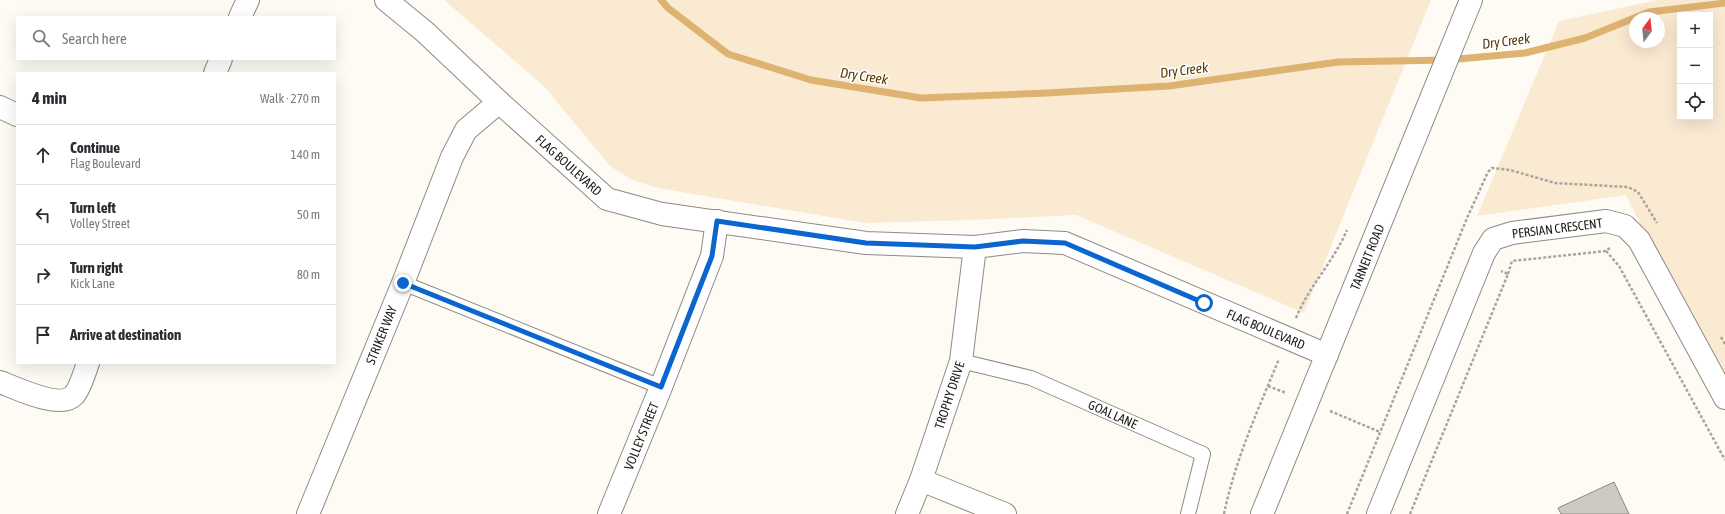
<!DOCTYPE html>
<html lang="en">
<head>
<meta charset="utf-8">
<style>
  :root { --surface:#fff; --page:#f2f2f3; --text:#2b2b33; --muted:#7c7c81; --line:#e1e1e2 }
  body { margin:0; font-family:"Asap Condensed",sans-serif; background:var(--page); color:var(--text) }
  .controls { position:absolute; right:12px; top:12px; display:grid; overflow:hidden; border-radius:0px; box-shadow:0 4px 16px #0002 }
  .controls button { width:36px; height:36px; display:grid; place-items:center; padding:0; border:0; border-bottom:1px solid var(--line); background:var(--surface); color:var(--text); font:20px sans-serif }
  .compass { position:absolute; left:1629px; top:12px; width:36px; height:36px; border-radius:50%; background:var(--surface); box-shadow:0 4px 16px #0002; rotate:15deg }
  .stop { position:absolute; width:12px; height:12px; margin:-9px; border:3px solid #0a65ce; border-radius:50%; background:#fff }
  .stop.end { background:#0a65ce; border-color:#fff; box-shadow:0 1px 4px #0008 }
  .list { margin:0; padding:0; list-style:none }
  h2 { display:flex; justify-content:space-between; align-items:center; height:52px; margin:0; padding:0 16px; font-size:17px }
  h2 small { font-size:13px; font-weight:400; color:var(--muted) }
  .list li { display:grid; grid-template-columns:26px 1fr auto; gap:12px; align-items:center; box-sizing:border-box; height:60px; padding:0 16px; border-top:1px solid var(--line) }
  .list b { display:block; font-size:15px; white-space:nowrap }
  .list p { margin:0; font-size:13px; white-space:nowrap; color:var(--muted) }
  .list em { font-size:13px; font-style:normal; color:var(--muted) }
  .icon { flex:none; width:22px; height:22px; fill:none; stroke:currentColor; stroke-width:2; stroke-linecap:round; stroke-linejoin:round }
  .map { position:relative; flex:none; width:1725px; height:514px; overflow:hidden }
  .search { position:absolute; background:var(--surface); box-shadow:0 4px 16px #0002; left:16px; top:16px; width:320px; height:44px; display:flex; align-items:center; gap:10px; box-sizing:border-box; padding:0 14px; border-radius:0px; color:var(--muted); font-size:15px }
  .panel { position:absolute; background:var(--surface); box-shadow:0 4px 16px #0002; left:16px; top:72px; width:320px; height:292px; border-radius:0px }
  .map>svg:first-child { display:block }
  .green { fill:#fbead2; fill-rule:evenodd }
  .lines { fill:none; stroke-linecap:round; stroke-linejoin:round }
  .stream { stroke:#deb271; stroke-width:7 }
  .building { fill:#cec9c3; stroke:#8d8982 }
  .lane-casing { stroke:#8e8a84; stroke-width:16 }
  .street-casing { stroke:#8e8a84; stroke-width:24 }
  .secondary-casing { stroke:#8e8a84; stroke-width:24 }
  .path { stroke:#a7a5a0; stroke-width:2.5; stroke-dasharray:3 2; stroke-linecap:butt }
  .lane { stroke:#fff; stroke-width:14 }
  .street { stroke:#fff; stroke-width:22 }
  .secondary { stroke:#fff; stroke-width:22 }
  .route { stroke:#0a65ce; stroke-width:5 }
  .labels { text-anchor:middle; stroke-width:3; stroke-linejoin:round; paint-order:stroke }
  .street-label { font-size:13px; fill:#1d1c19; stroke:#fff }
  .water-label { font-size:14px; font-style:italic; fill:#563901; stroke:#fff }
</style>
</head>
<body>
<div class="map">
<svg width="1725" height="514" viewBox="0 0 1725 514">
  <rect width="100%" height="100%" fill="#fefbf5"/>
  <g class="green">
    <polygon points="444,0 1431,0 1304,313 1076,215 972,220 865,223 658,188 632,180 610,166 543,85"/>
    <path d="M1658 0H1725V397L1626 195 1477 216 1559 21ZM1680 15H1710V117H1680ZM1635 18H1659V42H1635Z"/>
  </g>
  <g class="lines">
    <polyline class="stream" points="661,0 668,8 728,54 811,80 921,98 1047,93 1169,86 1338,62 1447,60 1525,53 1585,38 1649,12 1725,3"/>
  </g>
  <polygon class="building" points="1614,482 1629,514 1561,514 1558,508"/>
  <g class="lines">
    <defs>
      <g id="lane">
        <polyline points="403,283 661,387"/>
        <polyline points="961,361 1031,378 1203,454 1188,514"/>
      </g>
      <g id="street">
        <polyline points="386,0 425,32 499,102 607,199 662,214 866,243 975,247 1023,241 1065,243 1327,355"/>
        <polyline points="240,17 248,0"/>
        <polyline points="215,73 221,59"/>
        <polyline points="0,107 17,115"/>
        <path d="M0 382C16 388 61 410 74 395 80 389 85 371 88 363"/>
        <polyline points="921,480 1005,514"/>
        <polyline points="308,514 403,283 452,157 466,130 499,102"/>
        <polyline points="609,514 661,387 712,256 717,221"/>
        <polyline points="907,514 921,480 961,361 975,247"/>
        <polyline points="1378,514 1484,253 1493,239 1512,233 1606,221 1625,226 1639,240 1725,398"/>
      </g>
      <polyline id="secondary" points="1262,514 1471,0"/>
    </defs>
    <use href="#lane" class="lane-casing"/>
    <use href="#street" class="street-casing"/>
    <use href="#secondary" class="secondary-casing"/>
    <g class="path">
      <polyline points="1606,251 1619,266 1725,460"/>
      <polyline points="1508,274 1512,261 1606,251 1611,247"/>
      <path d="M1296 318C1309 286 1334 261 1347 230"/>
      <polyline points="1721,337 1725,344"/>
      <polyline points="1268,386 1286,393"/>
      <polyline points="1330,411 1380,432"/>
      <path d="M1224 514C1235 460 1258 410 1279 359"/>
      <polyline points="1347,514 1467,218 1488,172 1492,168 1510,170 1555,183 1628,187 1638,192 1657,223"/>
      <polyline points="1410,514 1508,274 1501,271"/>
    </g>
    <use href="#lane" class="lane"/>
    <use href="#street" class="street"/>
    <use href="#secondary" class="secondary"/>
  </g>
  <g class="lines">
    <polyline class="route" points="403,283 661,387 712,256 717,221 866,243 975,247 1023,241 1065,243 1204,303"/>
  </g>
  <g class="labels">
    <g class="street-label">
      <text transform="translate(569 165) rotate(42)" y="5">FLAG BOULEVARD</text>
      <text transform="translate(1557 228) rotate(-7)" y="5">PERSIAN CRESCENT</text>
      <text transform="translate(1367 257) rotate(-68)" y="5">TARNEIT ROAD</text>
      <text transform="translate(1266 329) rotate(23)" y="5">FLAG BOULEVARD</text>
      <text transform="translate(381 335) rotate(-68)" y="5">STRIKER WAY</text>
      <text transform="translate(949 395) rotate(-72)" y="5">TROPHY DRIVE</text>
      <text transform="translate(1113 414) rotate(24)" y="5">GOAL LANE</text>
      <text transform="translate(641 436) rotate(-68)" y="5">VOLLEY STREET</text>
    </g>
    <g class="water-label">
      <text transform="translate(1506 41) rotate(-7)" y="5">Dry Creek</text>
      <text transform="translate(1184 70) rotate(-7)" y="5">Dry Creek</text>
      <text transform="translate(864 76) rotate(9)" y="5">Dry Creek</text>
    </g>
  </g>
</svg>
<div class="controls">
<button>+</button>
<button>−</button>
<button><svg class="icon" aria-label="locate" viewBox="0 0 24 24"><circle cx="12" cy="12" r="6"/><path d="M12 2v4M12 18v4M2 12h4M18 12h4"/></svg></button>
</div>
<svg class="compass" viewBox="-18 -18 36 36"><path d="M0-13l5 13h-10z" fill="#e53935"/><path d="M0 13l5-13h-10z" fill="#7c7c81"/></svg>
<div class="stop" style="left:1204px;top:303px"></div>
<div class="stop end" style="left:403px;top:283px"></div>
<div class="search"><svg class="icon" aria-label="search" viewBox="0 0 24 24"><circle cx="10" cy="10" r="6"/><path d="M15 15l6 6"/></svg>Search here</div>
<section class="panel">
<h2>4 min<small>Walk · 270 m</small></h2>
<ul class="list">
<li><svg class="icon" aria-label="ahead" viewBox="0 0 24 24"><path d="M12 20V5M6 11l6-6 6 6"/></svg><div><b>Continue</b><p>Flag Boulevard</p></div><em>140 m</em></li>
<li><svg class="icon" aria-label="left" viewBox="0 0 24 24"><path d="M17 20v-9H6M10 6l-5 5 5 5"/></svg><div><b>Turn left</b><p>Volley Street</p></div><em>50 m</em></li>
<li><svg class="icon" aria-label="right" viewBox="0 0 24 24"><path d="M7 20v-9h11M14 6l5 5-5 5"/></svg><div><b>Turn right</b><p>Kick Lane</p></div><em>80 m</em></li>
<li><svg class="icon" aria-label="arrive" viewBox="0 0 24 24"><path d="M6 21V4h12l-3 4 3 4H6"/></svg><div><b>Arrive at destination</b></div></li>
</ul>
</section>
</div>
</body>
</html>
